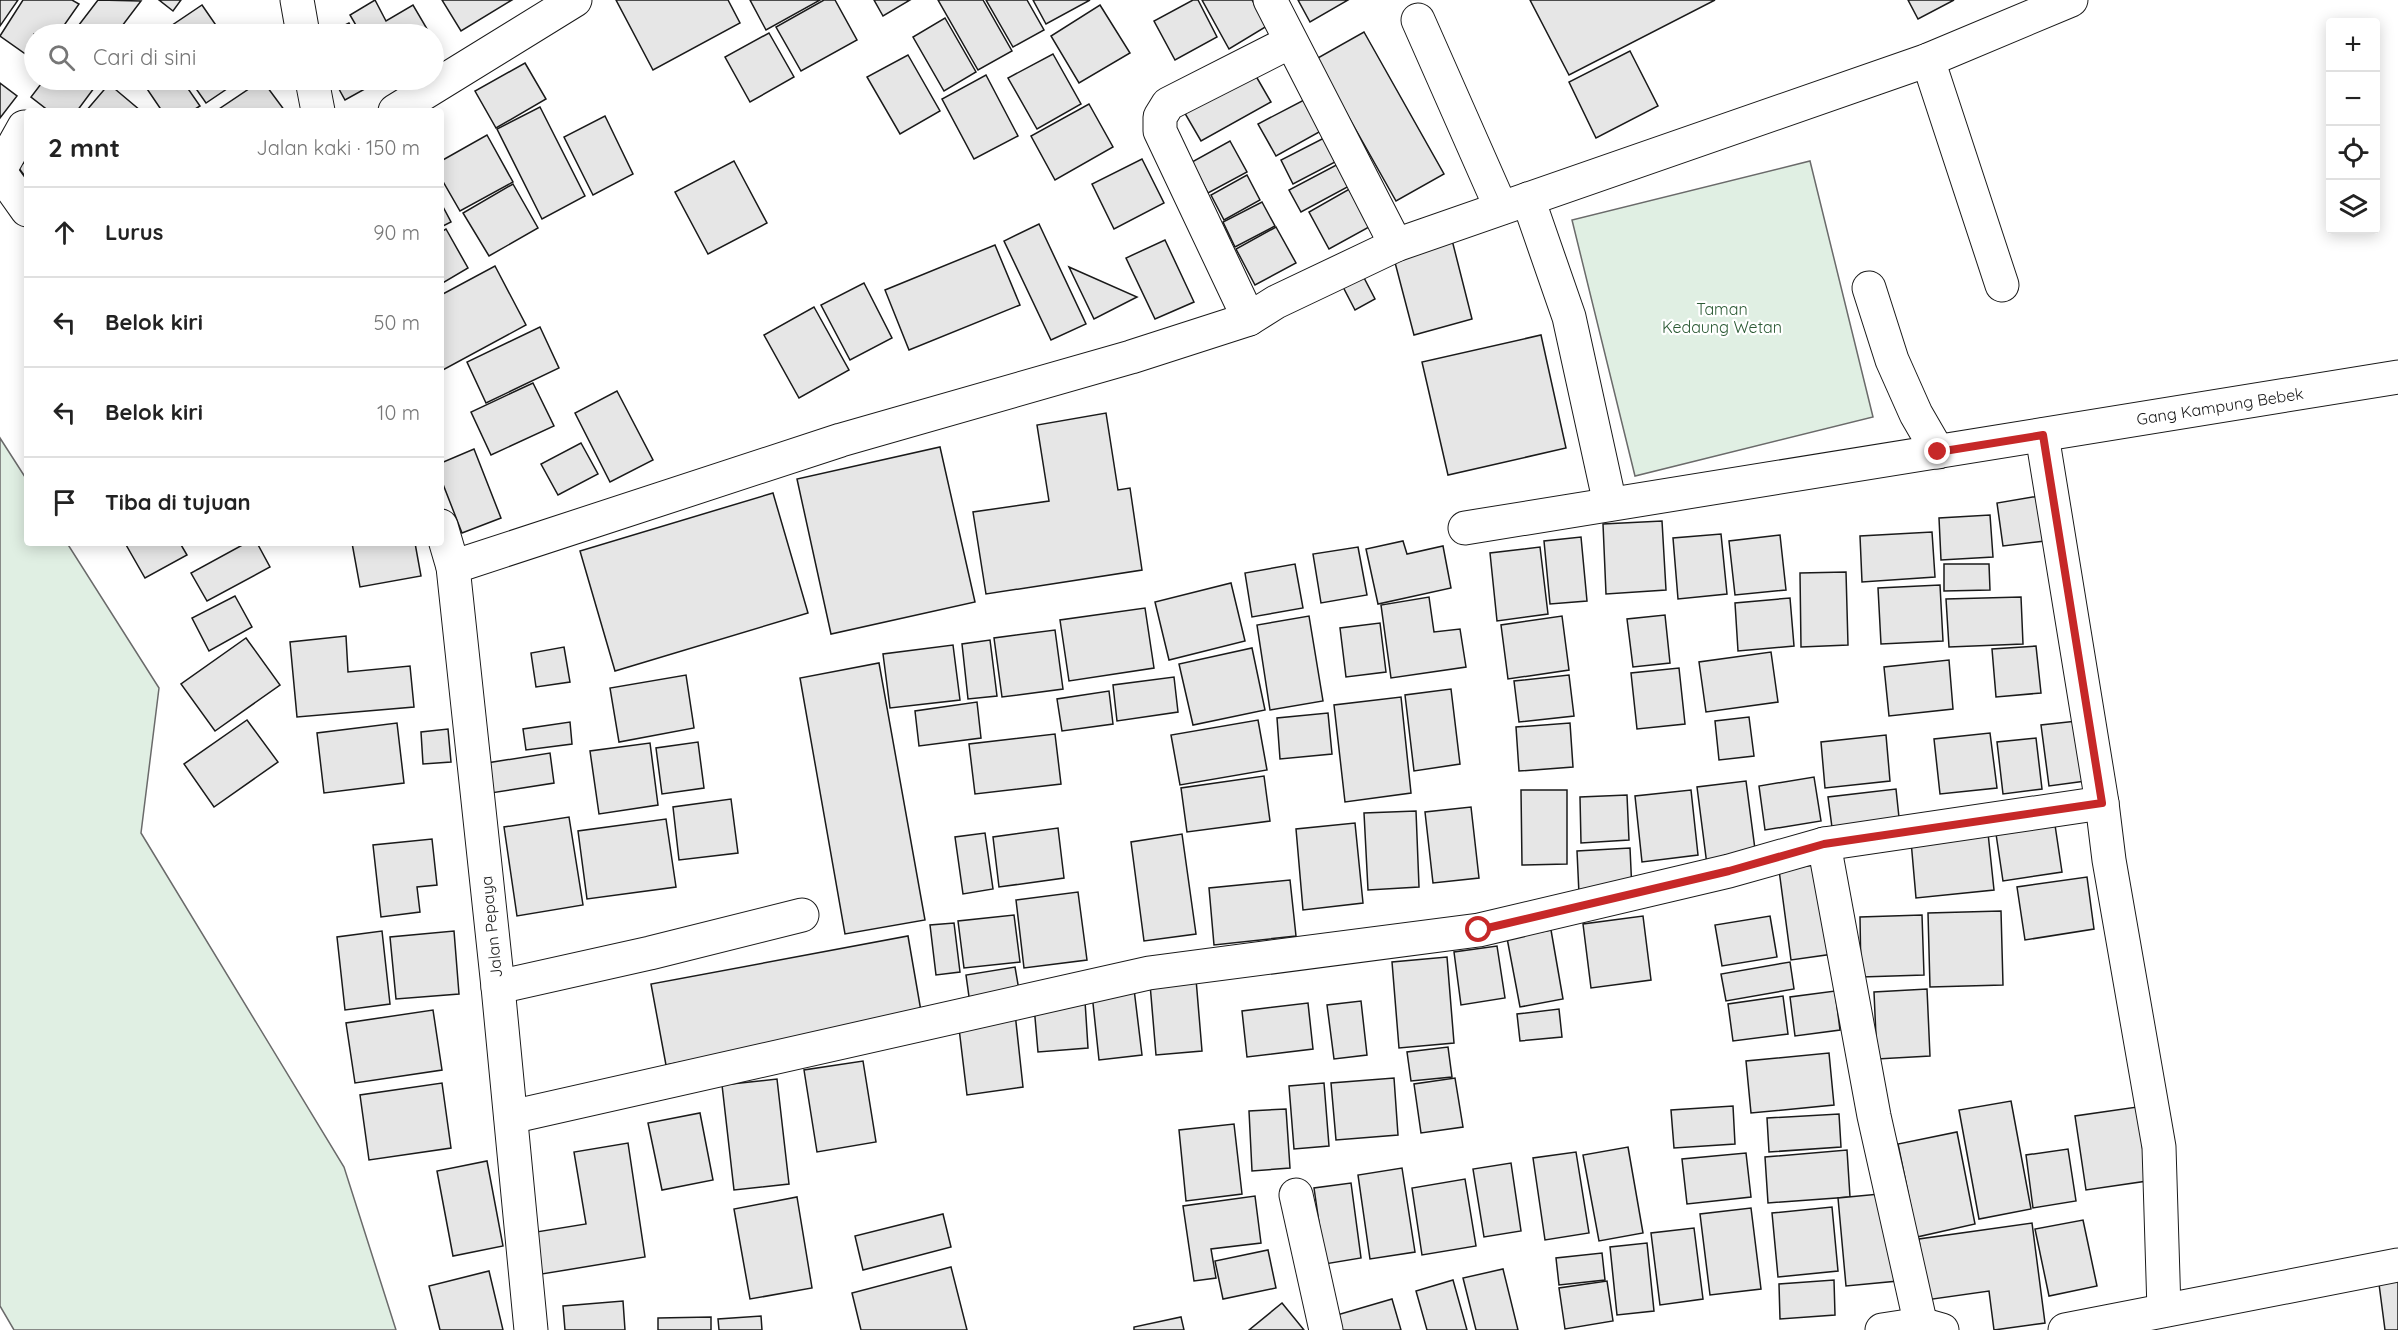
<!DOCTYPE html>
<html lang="id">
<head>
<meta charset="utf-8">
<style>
  :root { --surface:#fff; --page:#f6f6f6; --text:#222; --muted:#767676; --line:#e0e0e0 }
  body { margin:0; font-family:Quicksand,sans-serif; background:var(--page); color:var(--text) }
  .controls { position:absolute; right:18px; top:18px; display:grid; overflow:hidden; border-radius:6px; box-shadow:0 3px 15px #0003 }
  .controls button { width:54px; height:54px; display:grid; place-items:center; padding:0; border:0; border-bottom:2px solid var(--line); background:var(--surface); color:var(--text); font:30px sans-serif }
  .stop { position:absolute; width:18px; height:18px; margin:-14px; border:4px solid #c62828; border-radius:50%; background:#fff }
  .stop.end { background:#c62828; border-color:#fff; box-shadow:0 2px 6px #0008 }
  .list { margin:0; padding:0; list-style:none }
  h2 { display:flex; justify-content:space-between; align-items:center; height:78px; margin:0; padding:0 24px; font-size:26px }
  h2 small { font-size:20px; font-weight:400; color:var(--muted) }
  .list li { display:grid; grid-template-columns:39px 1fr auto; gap:18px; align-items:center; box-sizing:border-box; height:90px; padding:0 24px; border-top:2px solid var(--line) }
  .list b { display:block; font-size:22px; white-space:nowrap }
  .list em { font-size:20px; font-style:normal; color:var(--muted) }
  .icon { flex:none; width:33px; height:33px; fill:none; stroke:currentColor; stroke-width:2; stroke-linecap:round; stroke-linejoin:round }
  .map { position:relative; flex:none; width:2398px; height:1330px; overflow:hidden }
  .search { position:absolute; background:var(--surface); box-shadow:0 3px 15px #0003; left:24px; top:24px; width:420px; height:66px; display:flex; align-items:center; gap:15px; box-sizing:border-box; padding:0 21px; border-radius:33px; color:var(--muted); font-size:22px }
  .panel { position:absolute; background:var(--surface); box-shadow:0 3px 15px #0003; left:24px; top:108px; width:420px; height:438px; border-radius:6px }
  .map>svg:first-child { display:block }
  .green { fill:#e0efe3; stroke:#6a6a6a; stroke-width:1.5 }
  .building { fill:#e6e6e6; stroke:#1a1a1a; stroke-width:1.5 }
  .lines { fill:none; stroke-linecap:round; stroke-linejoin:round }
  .minor-casing { stroke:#1a1a1a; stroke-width:35 }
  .minor { stroke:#fff; stroke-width:33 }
  .route { stroke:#c62828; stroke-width:8 }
  .labels { text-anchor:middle; stroke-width:4.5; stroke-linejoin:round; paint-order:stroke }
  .park-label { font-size:16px; fill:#2b5a34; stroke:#fff }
  .street-label { font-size:16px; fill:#1a1a1a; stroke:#fff }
</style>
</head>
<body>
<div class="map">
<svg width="2398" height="1330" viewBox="0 0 2398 1330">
  <rect width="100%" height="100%" fill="#fff"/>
  <g class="green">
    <polygon points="1810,161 1873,417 1635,476 1572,220"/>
    <polygon points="0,438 27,480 27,543 67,543 159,688 141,833 344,1167 396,1330 14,1330 0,1306"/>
  </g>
  <g class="building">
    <polygon points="0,0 18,0 0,26"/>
    <polygon points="23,0 72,0 79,4 58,34 34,34 34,60 0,36"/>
    <polygon points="98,0 141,1 116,34 72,34"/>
    <polygon points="159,0 181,0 173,11"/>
    <polygon points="375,0 386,21 413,5 430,34 361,34 350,15"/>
    <polygon points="442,0 512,0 461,31"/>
    <polygon points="616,0 728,0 740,23 653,70"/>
    <polygon points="750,0 820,0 766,30"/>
    <polygon points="824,0 835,0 857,40 801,71 776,27"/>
    <polygon points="874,0 910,0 883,16"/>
    <polygon points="938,0 983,0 1012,51 978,70"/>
    <polygon points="986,0 1027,0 1044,30 1013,47"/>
    <polygon points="1033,0 1090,0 1046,24"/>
    <polygon points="1193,0 1198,0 1217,37 1175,60 1154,21"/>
    <polygon points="1202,0 1252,0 1267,26 1229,49"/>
    <polygon points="1298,0 1348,0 1310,22"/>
    <polygon points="1530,0 1715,0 1569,75"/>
    <polygon points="1908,0 1954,0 1918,19"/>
    <polygon points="202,5 222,34 159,34"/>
    <polygon points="1100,5 1130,53 1079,83 1051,36"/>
    <polygon points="945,18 976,72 944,91 913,37"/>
    <polygon points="349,23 355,34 327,34"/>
    <polygon points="1364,32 1444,174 1396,201 1316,59"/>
    <polygon points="769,33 794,77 750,102 725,57"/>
    <polygon points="1630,51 1658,106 1596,138 1569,82"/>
    <polygon points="1053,54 1081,104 1037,129 1008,78"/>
    <polygon points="908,55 940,111 900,134 867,77"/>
    <polygon points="525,63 546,99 496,128 475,91"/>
    <polygon points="1253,71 1271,102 1201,141 1183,110"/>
    <polygon points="986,75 1018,136 974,159 942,99"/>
    <polygon points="44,80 100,80 77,111 49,111 31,97"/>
    <polygon points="141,80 182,80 200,106 192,111 162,111"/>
    <polygon points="190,80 240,80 206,103"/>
    <polygon points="262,80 285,111 216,111"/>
    <polygon points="334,80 381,80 345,100"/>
    <polygon points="0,83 17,96 0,118"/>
    <polygon points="109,84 141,111 86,111"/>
    <polygon points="1304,100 1321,131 1276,156 1258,124"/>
    <polygon points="1089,104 1113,147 1055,180 1031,136"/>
    <polygon points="540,107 585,196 542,219 497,129"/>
    <polygon points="605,116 633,174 593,195 564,137"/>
    <polygon points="487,135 513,182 460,211 441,178 441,161"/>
    <polygon points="1324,138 1337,161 1293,184 1281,160"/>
    <polygon points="1230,141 1247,172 1208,193 1192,162"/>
    <polygon points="1142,159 1164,203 1114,229 1092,184"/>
    <polygon points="27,161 27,179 18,167"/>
    <polygon points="734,161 767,223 708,254 675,192"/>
    <polygon points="1342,162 1353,184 1301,212 1289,190"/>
    <polygon points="1247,175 1260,200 1224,220 1211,195"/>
    <polygon points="1360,183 1380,221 1329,249 1309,212"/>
    <polygon points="513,184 538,228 489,256 463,213"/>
    <polygon points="1262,202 1275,226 1235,247 1223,222"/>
    <polygon points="441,203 451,222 441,227"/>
    <polygon points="1039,224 1086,324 1051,340 1004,241"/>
    <polygon points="1276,227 1296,263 1255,285 1236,249"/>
    <polygon points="446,229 468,268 441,284 441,232"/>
    <polygon points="1451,236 1472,319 1414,335 1392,251"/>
    <polygon points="1165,240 1194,302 1155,319 1126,258"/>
    <polygon points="995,245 1020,305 909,350 885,290"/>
    <polygon points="495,266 526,325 441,371 441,295"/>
    <polygon points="1069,267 1137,297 1094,319"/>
    <polygon points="1361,272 1375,299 1355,310 1341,283"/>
    <polygon points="864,283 892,338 850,360 821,305"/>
    <polygon points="814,307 849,370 799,398 764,335"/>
    <polygon points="540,327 559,368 486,403 467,362"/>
    <polygon points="1541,335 1566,448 1448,475 1422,362"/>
    <polygon points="533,383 554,426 491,455 471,412"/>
    <polygon points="617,391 653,460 610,482 575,413"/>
    <polygon points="1106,413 1118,490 1130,488 1142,570 986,594 973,512 1049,501 1037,425"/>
    <polygon points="581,443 598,474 558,495 541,464"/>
    <polygon points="940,447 975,602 831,634 797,479"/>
    <polygon points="474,449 501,518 462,533 441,479 441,463"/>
    <polygon points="773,493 808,613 615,671 580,551"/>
    <polygon points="2039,496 2045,541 2003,546 1997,503"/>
    <polygon points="1990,515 1993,557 1941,560 1939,518"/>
    <polygon points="1662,521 1666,590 1606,594 1603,524"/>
    <polygon points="1932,532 1935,577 1862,582 1860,536"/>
    <polygon points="1721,534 1727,594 1678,599 1673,538"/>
    <polygon points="1780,535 1786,590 1735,595 1729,541"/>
    <polygon points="1581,537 1587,601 1550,604 1544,541"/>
    <polygon points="1403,541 1407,554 1443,546 1451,588 1378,604 1366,549"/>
    <polygon points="125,543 180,543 187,555 145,578"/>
    <polygon points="246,543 257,543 270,567 207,601 191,573"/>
    <polygon points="352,543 415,543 421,576 360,587"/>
    <polygon points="1358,547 1367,595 1321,603 1313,554"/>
    <polygon points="1540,547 1548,614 1497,621 1490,553"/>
    <polygon points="1295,564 1303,608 1252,617 1245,573"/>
    <polygon points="1944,564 1989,564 1990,590 1944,591"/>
    <polygon points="1846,572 1848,645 1801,647 1800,573"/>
    <polygon points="1231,583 1245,641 1169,660 1155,602"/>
    <polygon points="1940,585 1943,641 1881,644 1878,588"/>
    <polygon points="235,596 252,627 209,651 192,618"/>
    <polygon points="1429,597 1434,632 1460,629 1466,667 1391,678 1381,605"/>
    <polygon points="2021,597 2023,644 1949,647 1946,599"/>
    <polygon points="1790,598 1794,646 1738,651 1735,603"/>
    <polygon points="1145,608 1154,668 1069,681 1060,620"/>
    <polygon points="1665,615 1670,663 1633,667 1627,619"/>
    <polygon points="1309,616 1323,701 1270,710 1257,625"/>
    <polygon points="1562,616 1569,670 1508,679 1501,625"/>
    <polygon points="1380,623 1386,672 1346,677 1340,628"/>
    <polygon points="1055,630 1063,689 1002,697 994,638"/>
    <polygon points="346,636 348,672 410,666 414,707 297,717 290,642"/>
    <polygon points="246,638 280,685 215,731 181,684"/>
    <polygon points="990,640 997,696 968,699 962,644"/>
    <polygon points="953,645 960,700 890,708 883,654"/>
    <polygon points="2036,646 2041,693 1996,697 1992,649"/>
    <polygon points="564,647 570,682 536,687 531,653"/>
    <polygon points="1252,648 1265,710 1193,725 1179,664"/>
    <polygon points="1771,652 1778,702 1706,712 1699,662"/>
    <polygon points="1949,660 1953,709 1889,716 1884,667"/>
    <polygon points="879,663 925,920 845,934 800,678"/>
    <polygon points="1679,668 1685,724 1637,729 1631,673"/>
    <polygon points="686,675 694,728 619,742 610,688"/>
    <polygon points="1569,675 1574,716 1519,722 1514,681"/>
    <polygon points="1174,677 1178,712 1117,721 1113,685"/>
    <polygon points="1451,689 1460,764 1414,771 1405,695"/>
    <polygon points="1109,691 1113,724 1062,731 1057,699"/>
    <polygon points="1401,697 1411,793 1345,802 1334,705"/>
    <polygon points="977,702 981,738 919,746 915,711"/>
    <polygon points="1328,713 1332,754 1280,759 1277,718"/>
    <polygon points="1749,717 1754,756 1719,760 1715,721"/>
    <polygon points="247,720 278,762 214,807 184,764"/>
    <polygon points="1258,720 1267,770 1180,785 1171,735"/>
    <polygon points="2086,720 2093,780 2049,786 2041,725"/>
    <polygon points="570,722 572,744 526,750 523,729"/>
    <polygon points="397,723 404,783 324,793 317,733"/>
    <polygon points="1570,723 1573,767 1519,771 1516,727"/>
    <polygon points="448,729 451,762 423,764 421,732"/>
    <polygon points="1990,733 1997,788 1940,794 1934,739"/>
    <polygon points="1055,734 1061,784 975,794 969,744"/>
    <polygon points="1886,735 1890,781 1825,788 1821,742"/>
    <polygon points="2036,738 2042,789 2003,794 1997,742"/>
    <polygon points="698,742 704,788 662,794 656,748"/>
    <polygon points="650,743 658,805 599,814 590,751"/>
    <polygon points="550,753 554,783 491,793 487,763"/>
    <polygon points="1264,776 1270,821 1187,832 1181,788"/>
    <polygon points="1814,777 1821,821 1765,830 1759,786"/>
    <polygon points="1746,781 1756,857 1707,865 1697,787"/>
    <polygon points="1896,789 1900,827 1833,835 1828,797"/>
    <polygon points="1521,790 1567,790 1567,864 1522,865"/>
    <polygon points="1691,790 1698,855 1642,862 1635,796"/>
    <polygon points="1627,795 1629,840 1581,843 1580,797"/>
    <polygon points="731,799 738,853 679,860 673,807"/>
    <polygon points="1471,807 1479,878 1433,883 1425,812"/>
    <polygon points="1416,811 1419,887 1368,890 1364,813"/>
    <polygon points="569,817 583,905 517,916 504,827"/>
    <polygon points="666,819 676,887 587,899 578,831"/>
    <polygon points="1355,823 1363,903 1303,910 1296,829"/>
    <polygon points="2055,825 2062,872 2003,881 1996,834"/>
    <polygon points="1058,828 1064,878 999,887 993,837"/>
    <polygon points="985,833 993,889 963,894 955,837"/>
    <polygon points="1988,833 1994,890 1916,898 1911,841"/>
    <polygon points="1182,834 1196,934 1144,941 1131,842"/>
    <polygon points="432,839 437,885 417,887 420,912 381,917 373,845"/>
    <polygon points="1630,848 1632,891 1579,894 1577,851"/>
    <polygon points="1821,864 1833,954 1791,960 1779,870"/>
    <polygon points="2087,877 2094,929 2025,940 2017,887"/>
    <polygon points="1290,880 1296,936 1214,945 1209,888"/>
    <polygon points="1078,892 1087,960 1024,968 1016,900"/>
    <polygon points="2001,911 2003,985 1930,987 1928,913"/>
    <polygon points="1014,915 1020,962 964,968 958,921"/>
    <polygon points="1922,915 1924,975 1861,977 1860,917"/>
    <polygon points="1643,916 1651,980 1591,988 1583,924"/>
    <polygon points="1770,916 1777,957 1722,966 1715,925"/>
    <polygon points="954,923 960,972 936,975 930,925"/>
    <polygon points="1551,930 1563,999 1520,1007 1507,938"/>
    <polygon points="382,931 390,1004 345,1010 337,937"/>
    <polygon points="454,931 459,994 396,999 390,937"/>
    <polygon points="908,936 922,1017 666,1065 651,984"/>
    <polygon points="1497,946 1505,998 1461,1005 1454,952"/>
    <polygon points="1447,957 1454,1043 1399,1048 1392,962"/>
    <polygon points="1790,962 1794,989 1726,1001 1721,974"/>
    <polygon points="1015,967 1020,996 970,1004 966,975"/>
    <polygon points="1196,979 1202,1051 1156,1055 1150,984"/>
    <polygon points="1134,989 1142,1055 1099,1060 1092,994"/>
    <polygon points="1927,989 1930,1056 1877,1059 1874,992"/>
    <polygon points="1835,991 1840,1030 1795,1036 1790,997"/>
    <polygon points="1783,996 1788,1034 1733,1041 1728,1004"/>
    <polygon points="1085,1001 1088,1048 1038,1052 1034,1006"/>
    <polygon points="1361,1001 1367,1055 1334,1059 1327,1005"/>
    <polygon points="1308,1003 1313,1049 1247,1057 1242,1011"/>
    <polygon points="1559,1009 1562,1037 1520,1041 1517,1014"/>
    <polygon points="433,1010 442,1070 355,1083 346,1023"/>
    <polygon points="1015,1013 1023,1087 967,1095 958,1020"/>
    <polygon points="1448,1047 1452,1077 1411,1081 1407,1052"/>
    <polygon points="1829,1053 1834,1105 1751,1113 1746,1061"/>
    <polygon points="863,1061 876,1142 817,1152 804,1070"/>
    <polygon points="1394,1078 1398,1135 1336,1140 1331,1083"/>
    <polygon points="1455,1078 1463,1127 1421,1133 1414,1084"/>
    <polygon points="777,1079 789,1184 734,1190 722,1085"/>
    <polygon points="442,1083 451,1148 369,1160 360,1095"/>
    <polygon points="1324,1083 1329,1146 1294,1149 1289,1086"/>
    <polygon points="2011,1101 2031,1209 1979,1219 1959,1110"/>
    <polygon points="1733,1106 1735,1144 1674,1148 1671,1110"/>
    <polygon points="2137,1107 2147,1181 2086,1190 2075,1116"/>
    <polygon points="1286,1109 1290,1168 1252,1171 1249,1111"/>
    <polygon points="700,1113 713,1180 662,1190 648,1123"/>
    <polygon points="1839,1114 1841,1147 1769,1152 1767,1118"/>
    <polygon points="1234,1124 1242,1194 1186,1201 1179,1130"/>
    <polygon points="1957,1132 1975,1224 1917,1237 1898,1144"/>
    <polygon points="628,1143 645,1257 542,1274 536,1232 586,1224 574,1152"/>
    <polygon points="1628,1147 1643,1233 1599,1241 1583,1155"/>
    <polygon points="2068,1149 2076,1201 2033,1208 2026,1155"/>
    <polygon points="1847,1150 1850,1197 1768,1203 1765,1157"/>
    <polygon points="1576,1152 1589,1233 1545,1240 1533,1158"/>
    <polygon points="1746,1153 1751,1197 1687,1204 1682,1159"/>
    <polygon points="487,1161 503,1246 453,1256 437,1171"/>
    <polygon points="1511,1163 1521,1231 1484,1237 1473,1169"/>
    <polygon points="1402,1168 1415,1252 1370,1259 1358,1175"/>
    <polygon points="1465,1179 1476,1246 1422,1255 1412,1188"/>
    <polygon points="1351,1183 1361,1258 1325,1264 1314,1188"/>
    <polygon points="1890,1193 1898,1281 1846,1286 1838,1198"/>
    <polygon points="1255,1196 1261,1243 1211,1249 1216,1278 1194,1281 1183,1206"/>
    <polygon points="797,1197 812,1288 750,1299 734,1209"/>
    <polygon points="1832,1207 1838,1271 1778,1277 1772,1213"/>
    <polygon points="1751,1208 1761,1289 1710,1295 1700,1214"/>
    <polygon points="943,1214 951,1247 863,1270 855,1236"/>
    <polygon points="2083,1220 2097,1286 2049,1296 2035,1229"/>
    <polygon points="2032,1223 2045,1323 1994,1330 1989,1291 1926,1300 1919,1239"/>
    <polygon points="1694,1228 1703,1299 1660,1305 1651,1233"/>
    <polygon points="1647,1243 1654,1311 1617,1315 1610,1247"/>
    <polygon points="1268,1250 1276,1288 1223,1299 1215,1261"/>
    <polygon points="1602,1253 1605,1280 1559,1285 1556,1258"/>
    <polygon points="951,1267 967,1330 861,1330 852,1293"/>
    <polygon points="1503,1269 1518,1330 1476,1330 1463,1278"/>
    <polygon points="489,1271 503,1330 440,1330 429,1286"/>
    <polygon points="1453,1280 1467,1330 1427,1330 1416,1291"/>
    <polygon points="1834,1280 1835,1315 1780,1319 1779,1284"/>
    <polygon points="1607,1281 1613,1321 1565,1329 1559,1288"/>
    <polygon points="2398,1281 2398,1330 2385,1330 2379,1284"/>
    <polygon points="1392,1299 1401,1330 1341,1330 1337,1315"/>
    <polygon points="623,1301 625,1330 565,1330 563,1306"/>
    <polygon points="1282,1303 1304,1330 1249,1330"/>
    <polygon points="761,1316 762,1330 719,1330 718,1319"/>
    <polygon points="711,1317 711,1330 658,1330 658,1318"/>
    <polygon points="1181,1317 1184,1330 1134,1330 1134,1327"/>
  </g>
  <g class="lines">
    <defs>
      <g id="minor">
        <polyline points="297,0 303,34"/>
        <polyline points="1270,0 1396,245"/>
        <polyline points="1418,20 1501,208"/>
        <polyline points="1928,60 2002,285"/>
        <polyline points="312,80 318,111"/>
        <polyline points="395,111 575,0"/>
        <polyline points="0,170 24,127"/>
        <polyline points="0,172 27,210"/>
        <polyline points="1528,199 1569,317 1610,504"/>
        <polyline points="1869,288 1892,360 1916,414 1938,452"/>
        <polyline points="1249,319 1160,131 1160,117 1168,104 1290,42"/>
        <polyline points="2042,435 2102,803 2109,860 2159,1147 2164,1310"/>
        <polyline points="441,526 453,567 498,987 531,1330"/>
        <polyline points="1465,528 2398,377"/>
        <polyline points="453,567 841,440 1131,357 1249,319 1276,302 1396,245 1928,60 2071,0"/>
        <polyline points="1824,844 2102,803"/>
        <polyline points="498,987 650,953 802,915"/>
        <polyline points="511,1117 1149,973 1479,930 1729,871 1824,844 1874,1116 1922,1330"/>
        <polyline points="1296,1195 1326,1330"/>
        <polyline points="1882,1330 1921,1324 1942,1330"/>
        <polyline points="2065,1330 2398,1265"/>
      </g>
    </defs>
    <use href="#minor" class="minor-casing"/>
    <use href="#minor" class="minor"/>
  </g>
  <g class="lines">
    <polyline class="route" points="1479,930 1729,871 1824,844 2102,803 2043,435 1938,452"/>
  </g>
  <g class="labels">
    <g class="park-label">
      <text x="1722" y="315">Taman<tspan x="1722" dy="18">Kedaung Wetan</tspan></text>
    </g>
    <g class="street-label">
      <text transform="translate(2220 406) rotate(-9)" y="6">Gang Kampung Bebek</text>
      <text transform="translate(491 927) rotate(-96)" y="6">Jalan Pepaya</text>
    </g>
  </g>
</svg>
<div class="controls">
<button>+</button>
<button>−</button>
<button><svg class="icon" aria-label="locate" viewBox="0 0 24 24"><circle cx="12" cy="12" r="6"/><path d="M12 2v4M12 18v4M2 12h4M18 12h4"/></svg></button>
<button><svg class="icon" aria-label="layers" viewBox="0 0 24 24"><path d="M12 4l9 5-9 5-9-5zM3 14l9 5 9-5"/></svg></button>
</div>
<div class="stop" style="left:1479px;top:930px"></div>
<div class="stop end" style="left:1938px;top:452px"></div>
<div class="search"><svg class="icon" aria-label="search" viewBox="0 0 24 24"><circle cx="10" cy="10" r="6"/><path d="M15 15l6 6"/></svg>Cari di sini</div>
<section class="panel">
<h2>2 mnt<small>Jalan kaki · 150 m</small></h2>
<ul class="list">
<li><svg class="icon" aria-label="ahead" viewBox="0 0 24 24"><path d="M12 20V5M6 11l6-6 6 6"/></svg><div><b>Lurus</b></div><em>90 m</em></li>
<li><svg class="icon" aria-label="left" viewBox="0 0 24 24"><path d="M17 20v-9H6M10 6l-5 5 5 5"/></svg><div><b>Belok kiri</b></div><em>50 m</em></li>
<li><svg class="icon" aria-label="left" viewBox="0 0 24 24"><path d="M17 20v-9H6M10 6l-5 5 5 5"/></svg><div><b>Belok kiri</b></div><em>10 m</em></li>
<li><svg class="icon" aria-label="arrive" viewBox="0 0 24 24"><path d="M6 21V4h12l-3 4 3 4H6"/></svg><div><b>Tiba di tujuan</b></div></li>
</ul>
</section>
</div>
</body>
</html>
